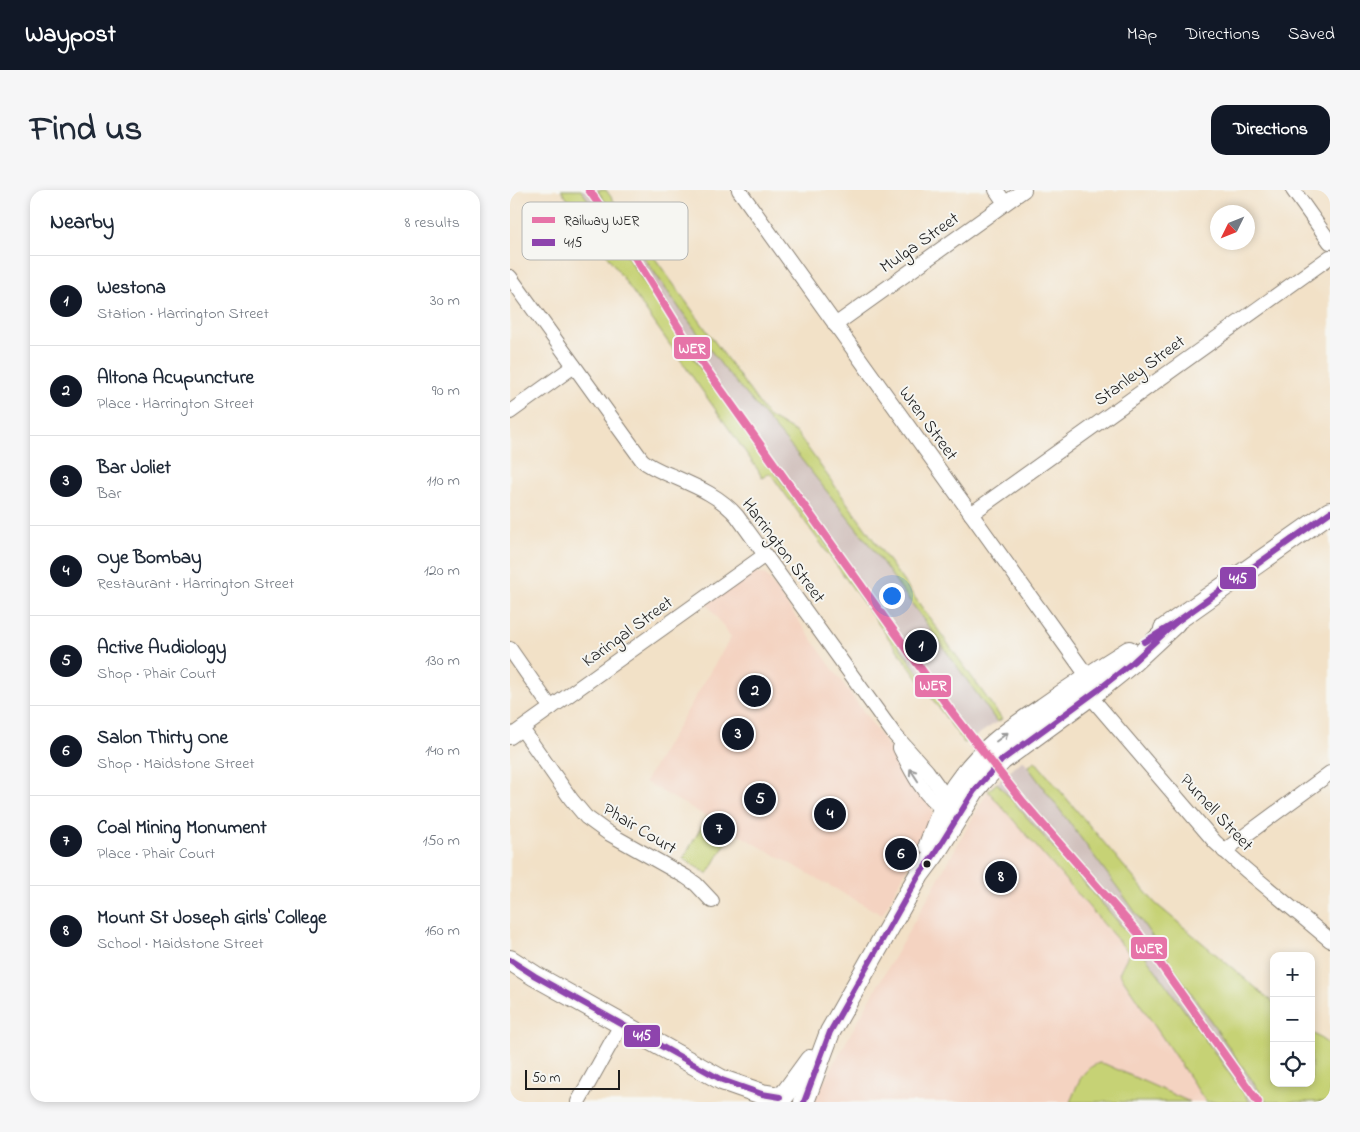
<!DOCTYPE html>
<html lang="en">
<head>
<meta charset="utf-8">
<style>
  :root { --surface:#fff; --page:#f6f6f7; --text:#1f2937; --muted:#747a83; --line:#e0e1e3; --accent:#111827 }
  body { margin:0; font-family:"Indie Flower",sans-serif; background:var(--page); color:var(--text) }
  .controls { position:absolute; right:15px; bottom:15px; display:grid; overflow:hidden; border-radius:10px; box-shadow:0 2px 8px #0003 }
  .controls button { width:45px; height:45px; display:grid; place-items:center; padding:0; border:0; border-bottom:1px solid var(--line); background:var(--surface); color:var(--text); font:25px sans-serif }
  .compass { position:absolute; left:700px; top:15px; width:45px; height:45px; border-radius:50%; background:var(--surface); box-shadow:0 2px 8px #0003; rotate:227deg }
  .scale { position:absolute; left:15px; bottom:12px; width:95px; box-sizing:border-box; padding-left:5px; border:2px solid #1c1c1c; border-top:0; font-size:14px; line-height:18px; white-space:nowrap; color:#1c1c1c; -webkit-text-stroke:4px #f6f6f2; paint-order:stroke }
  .you { position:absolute; left:381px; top:405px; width:18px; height:18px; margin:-12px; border:4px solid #fff; border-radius:50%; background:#1a73e8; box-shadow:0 0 0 8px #1a73e833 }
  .badge { display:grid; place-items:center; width:32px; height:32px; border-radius:50%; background:var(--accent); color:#fff; font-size:16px; font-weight:700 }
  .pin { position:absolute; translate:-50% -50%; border:2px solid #fff; box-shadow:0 1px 5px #0006 }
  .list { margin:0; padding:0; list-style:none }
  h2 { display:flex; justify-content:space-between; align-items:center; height:65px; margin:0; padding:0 20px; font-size:21px }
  h2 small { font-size:16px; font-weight:400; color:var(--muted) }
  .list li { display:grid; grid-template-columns:32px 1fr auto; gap:15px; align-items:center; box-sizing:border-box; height:90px; padding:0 20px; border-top:1px solid var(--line) }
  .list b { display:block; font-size:19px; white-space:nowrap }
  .list p { margin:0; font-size:16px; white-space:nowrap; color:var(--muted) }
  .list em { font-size:16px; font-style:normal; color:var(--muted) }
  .icon { flex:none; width:28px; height:28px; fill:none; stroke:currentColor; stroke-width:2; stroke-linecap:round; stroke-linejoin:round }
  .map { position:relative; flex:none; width:820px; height:912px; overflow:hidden; border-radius:15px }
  header { display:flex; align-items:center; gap:30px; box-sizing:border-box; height:70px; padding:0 25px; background:var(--accent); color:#fff }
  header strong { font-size:24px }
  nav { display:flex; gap:28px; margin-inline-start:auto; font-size:18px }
  .intro { display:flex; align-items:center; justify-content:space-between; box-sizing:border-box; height:120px; padding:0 30px }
  h1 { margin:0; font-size:35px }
  .button { padding:12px 22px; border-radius:15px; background:var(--accent); color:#fff; font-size:18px; font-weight:700 }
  main { display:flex; gap:30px; padding:0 30px }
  aside { flex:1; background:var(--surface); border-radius:15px; box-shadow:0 2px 8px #0003 }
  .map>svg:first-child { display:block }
  .built { fill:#f4d3c1 }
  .industrial { fill:#d0c0bc }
  .green { fill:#c6d274; stroke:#717748 }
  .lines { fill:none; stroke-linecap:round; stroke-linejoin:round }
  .street-casing { stroke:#877e72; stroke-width:16 }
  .secondary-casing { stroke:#877e72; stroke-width:22 }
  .street { stroke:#fff; stroke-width:14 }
  .secondary { stroke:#fff; stroke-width:20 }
  .bus-1-casing { stroke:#f6f6f2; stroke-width:10 }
  .bus-1 { stroke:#8e44ad; stroke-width:6 }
  .rail-1-casing { stroke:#f6f6f2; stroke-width:11 }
  .rail-1 { stroke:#e673a8; stroke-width:8 }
  .oneway { stroke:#999 }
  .bus-dot { fill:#1c1c1c; stroke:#f6f6f2; stroke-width:2 }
  .labels { text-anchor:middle; stroke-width:4; stroke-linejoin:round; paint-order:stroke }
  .street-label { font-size:18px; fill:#1c1c1c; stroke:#f6f6f2 }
  .key { fill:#f6f6f2; stroke:#b5b5b2; stroke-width:1 }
  .key-label { font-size:14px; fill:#1c1c1c }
  .line-badge { stroke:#f6f6f2; stroke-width:2 }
  .badge-label { font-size:14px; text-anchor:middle; font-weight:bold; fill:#fff }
</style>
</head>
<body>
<header>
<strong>Waypost</strong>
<nav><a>Map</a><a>Directions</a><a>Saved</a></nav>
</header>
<div class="intro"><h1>Find us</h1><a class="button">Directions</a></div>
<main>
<aside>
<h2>Nearby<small>8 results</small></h2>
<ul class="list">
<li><span class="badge">1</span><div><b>Westona</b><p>Station · Harrington Street</p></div><em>30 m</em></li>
<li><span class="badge">2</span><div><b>Altona Acupuncture</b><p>Place · Harrington Street</p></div><em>90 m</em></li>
<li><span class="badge">3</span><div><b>Bar Joliet</b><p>Bar</p></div><em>110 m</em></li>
<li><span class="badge">4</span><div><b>Oye Bombay</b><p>Restaurant · Harrington Street</p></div><em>120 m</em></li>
<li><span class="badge">5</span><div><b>Active Audiology</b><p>Shop · Phair Court</p></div><em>130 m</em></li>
<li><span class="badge">6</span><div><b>Salon Thirty One</b><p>Shop · Maidstone Street</p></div><em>140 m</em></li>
<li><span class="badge">7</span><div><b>Coal Mining Monument</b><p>Place · Phair Court</p></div><em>150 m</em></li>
<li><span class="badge">8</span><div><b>Mount St Joseph Girls' College</b><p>School · Maidstone Street</p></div><em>160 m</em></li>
</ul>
</aside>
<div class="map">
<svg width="820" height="912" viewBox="0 0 820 912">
  <rect width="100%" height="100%" fill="#f6f6f2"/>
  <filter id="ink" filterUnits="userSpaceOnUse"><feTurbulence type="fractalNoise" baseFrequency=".02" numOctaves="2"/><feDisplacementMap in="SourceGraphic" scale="10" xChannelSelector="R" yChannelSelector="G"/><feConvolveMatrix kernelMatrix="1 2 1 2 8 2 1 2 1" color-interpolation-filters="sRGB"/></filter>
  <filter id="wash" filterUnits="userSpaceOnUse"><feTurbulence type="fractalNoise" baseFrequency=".0096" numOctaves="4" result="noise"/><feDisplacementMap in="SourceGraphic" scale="20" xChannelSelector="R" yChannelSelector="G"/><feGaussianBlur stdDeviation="1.12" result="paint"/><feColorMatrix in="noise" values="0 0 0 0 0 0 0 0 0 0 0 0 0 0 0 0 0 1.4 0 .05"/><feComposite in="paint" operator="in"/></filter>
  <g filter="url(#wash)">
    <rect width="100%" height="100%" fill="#f2e1c7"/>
    <g class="built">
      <polygon points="244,382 256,385 422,618 423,629 372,725 135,592 221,447 197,414 233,387"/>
      <polygon points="478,601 620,763 609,783 696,912 302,912"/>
    </g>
    <g class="industrial">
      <polygon points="71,0 87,0 170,119 213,177 283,259 362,358 487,532 460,550 407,481 191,179"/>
      <polygon points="513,570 535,597 616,709 757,912 740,912 624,750 487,593"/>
    </g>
    <g class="green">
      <polygon points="51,0 71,0 116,64 191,179 407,481 460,550 454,553 260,283 252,288 248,280"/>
      <polygon points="87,0 96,0 258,226 287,243 492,529 487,532 362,358 283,259 213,177 170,119"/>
      <polygon points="525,571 645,713 764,813 764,893 801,893 801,842 820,855 820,912 757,912 616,709 518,577"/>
      <polygon points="487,593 624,750 740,912 696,912 609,783 619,763 478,601"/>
      <polygon points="197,627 222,642 198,684 173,669"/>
      <path d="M589 873 595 874 680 912H560C568 895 570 880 589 873Z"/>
    </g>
  </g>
  <g filter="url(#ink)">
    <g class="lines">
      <defs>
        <g id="street">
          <polyline points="229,0 578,487"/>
          <polyline points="486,0 495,13"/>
          <polyline points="783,0 820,52"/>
          <path d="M0 87 132 270C140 277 150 281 160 285 185 296 209 305 227 326L384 544 417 581 438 610"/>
          <polyline points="325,135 514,0"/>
          <polyline points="0,222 64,176"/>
          <polyline points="461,324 820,67"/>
          <polyline points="0,459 41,518"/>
          <polyline points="580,506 705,652 736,680 820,750"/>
          <polyline points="12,539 61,609 76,627 98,643 176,687 186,694 202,711"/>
          <polyline points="0,547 255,365"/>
          <path d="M390 558C400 578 414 608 434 619"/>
          <polyline points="714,661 820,583"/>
          <polyline points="68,912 111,835"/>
        </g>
        <g id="secondary">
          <polyline points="654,439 820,322"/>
          <path d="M419 655C426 636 434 614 446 596 471 560 497 542 533 518 561 498 590 479 619 461"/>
          <polyline points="0,770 25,786 212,890 252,904 270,907"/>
          <polyline points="273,907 300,870"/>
          <polyline points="294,912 320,842 409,685 424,665 464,601 473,590 492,570 588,500 623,472 665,433"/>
        </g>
      </defs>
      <use href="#street" class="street-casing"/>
      <use href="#secondary" class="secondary-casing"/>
      <use href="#street" class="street"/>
      <use href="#secondary" class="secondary"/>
      <defs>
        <g id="bus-1">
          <polyline points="634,452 665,433 820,322"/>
          <polyline points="0,770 25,786 212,890 252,904 270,907"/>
          <polyline points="294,912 320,842 409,685 424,665 464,601 492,570 588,500 623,472 665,433"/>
        </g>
      </defs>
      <use href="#bus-1" class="bus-1-casing"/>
      <use href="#bus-1" class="bus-1"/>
      <defs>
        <polyline id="rail-1" points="79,0 121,61 184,162 442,522 513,612 629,744 748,912"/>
      </defs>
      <use href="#rail-1" class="rail-1-casing"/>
      <use href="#rail-1" class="rail-1"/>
    </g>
    <defs><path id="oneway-shaft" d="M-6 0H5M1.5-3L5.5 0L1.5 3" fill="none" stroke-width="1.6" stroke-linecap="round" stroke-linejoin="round" transform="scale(1.25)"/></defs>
    <g class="oneway">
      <use href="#oneway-shaft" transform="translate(492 547) rotate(-37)"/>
      <use href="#oneway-shaft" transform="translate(404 585) rotate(-123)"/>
    </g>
  </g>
  <circle class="bus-dot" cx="417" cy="674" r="4.5"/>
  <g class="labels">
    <g class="street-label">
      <text transform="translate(409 52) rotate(-35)" y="6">Mulga Street</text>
      <text transform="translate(629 180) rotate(-36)" y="6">Stanley Street</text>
      <text transform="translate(419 233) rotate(54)" y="6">Wren Street</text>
      <text transform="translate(274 360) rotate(53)" y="6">Harrington Street</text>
      <text transform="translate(117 441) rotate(-36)" y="6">Karingal Street</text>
      <text transform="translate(707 622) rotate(47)" y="6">Purnell Street</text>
      <text transform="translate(130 638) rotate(31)" y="6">Phair Court</text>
    </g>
  </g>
  <rect x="12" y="12" width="166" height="58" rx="8" class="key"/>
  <rect x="22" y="27" width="23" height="6" fill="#e673a8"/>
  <rect x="22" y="49" width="23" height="7" fill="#8e44ad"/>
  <g class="key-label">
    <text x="54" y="35">Railway WER</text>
    <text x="54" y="57">415</text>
  </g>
  <g class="line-badge">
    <rect x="163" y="146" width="38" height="24" rx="5" fill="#e673a8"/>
    <rect x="709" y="376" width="38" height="24" rx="5" fill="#8e44ad"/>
    <rect x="404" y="484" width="38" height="24" rx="5" fill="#e673a8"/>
    <rect x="620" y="746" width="38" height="24" rx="5" fill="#e673a8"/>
    <rect x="113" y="834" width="38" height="24" rx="5" fill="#8e44ad"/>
  </g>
  <g class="badge-label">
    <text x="182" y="163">WER</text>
    <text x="728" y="393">415</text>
    <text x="423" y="500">WER</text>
    <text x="639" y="763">WER</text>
    <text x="132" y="850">415</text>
  </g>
</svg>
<div class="controls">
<button>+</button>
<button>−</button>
<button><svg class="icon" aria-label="locate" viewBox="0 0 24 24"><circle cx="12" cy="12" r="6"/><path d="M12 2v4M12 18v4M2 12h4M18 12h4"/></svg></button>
</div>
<svg class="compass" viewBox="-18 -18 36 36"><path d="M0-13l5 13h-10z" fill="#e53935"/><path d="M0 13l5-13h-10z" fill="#747a83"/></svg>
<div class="scale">50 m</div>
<div class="you"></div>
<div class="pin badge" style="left:411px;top:456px">1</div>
<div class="pin badge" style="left:245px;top:501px">2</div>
<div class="pin badge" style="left:228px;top:544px">3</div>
<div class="pin badge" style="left:320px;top:624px">4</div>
<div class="pin badge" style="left:250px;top:609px">5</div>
<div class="pin badge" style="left:391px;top:664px">6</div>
<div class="pin badge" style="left:209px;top:639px">7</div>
<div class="pin badge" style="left:491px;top:687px">8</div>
</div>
</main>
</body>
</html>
